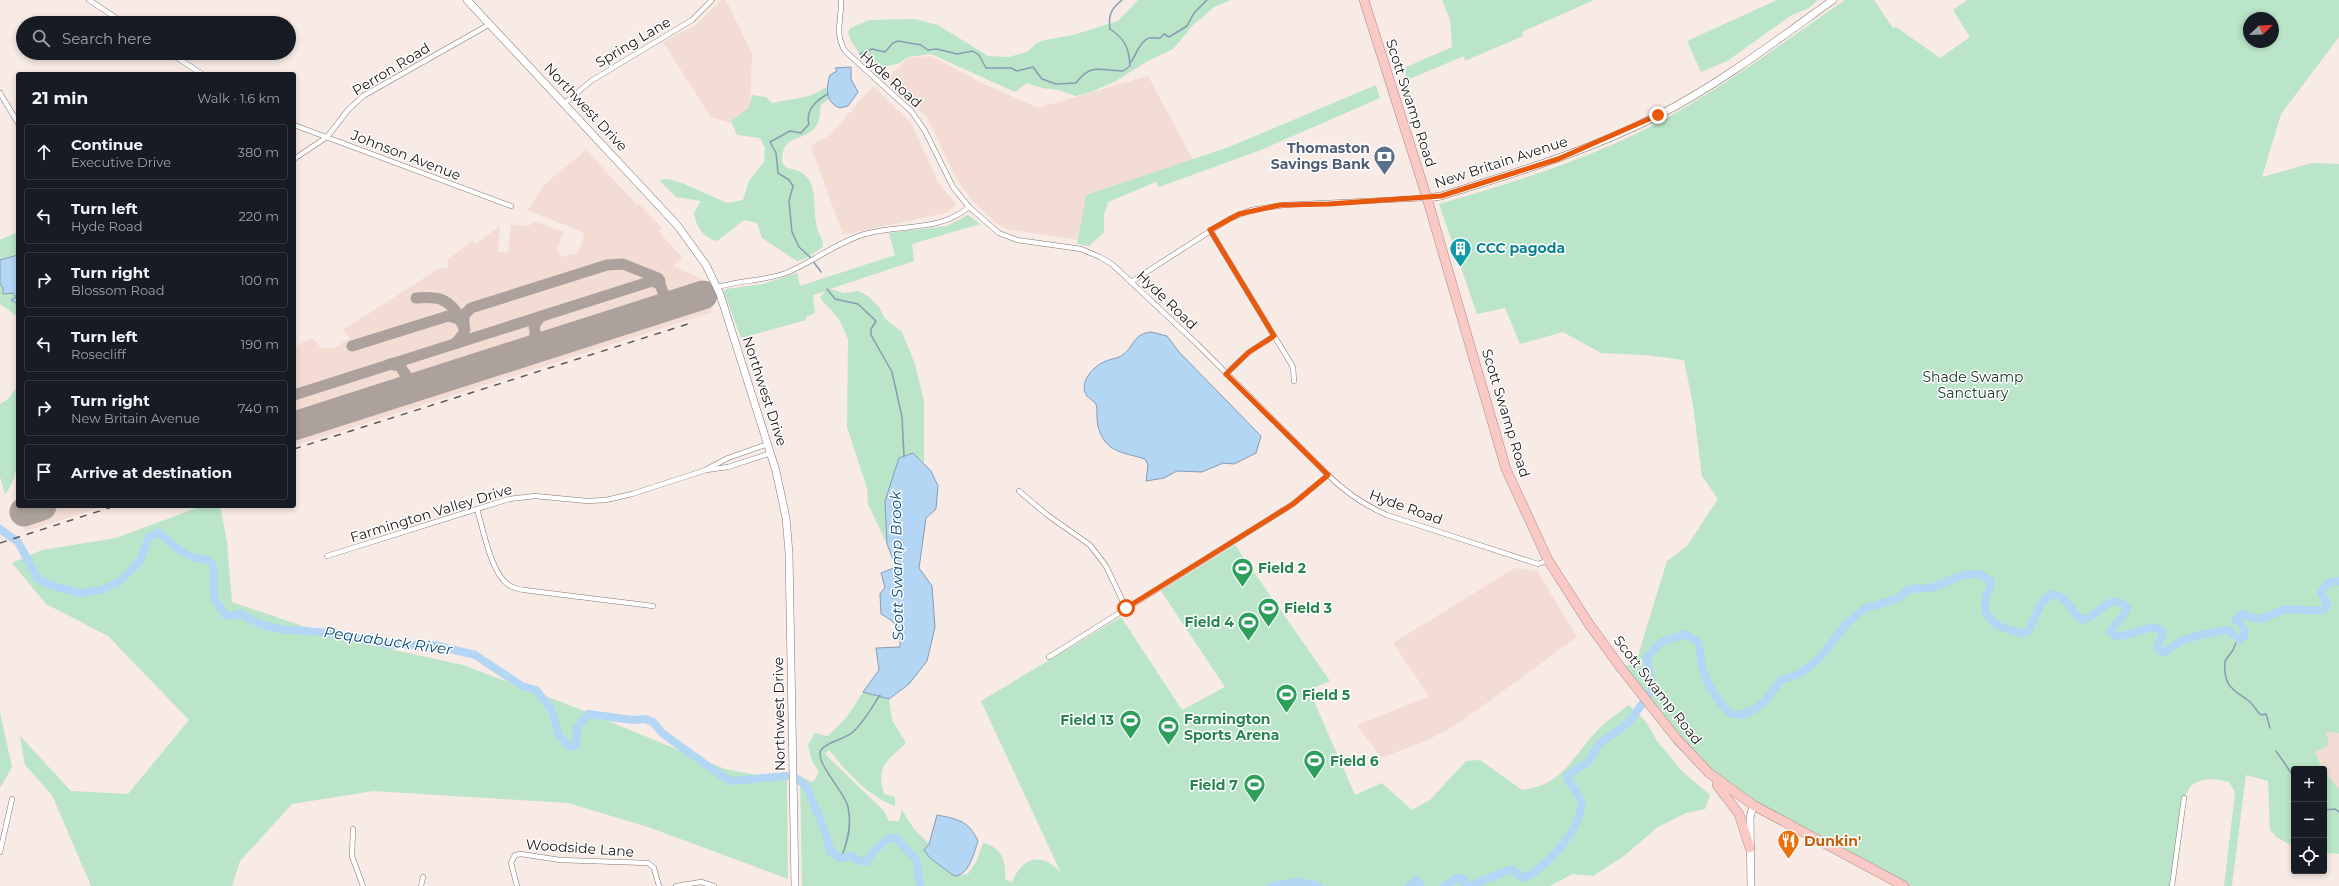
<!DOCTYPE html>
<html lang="en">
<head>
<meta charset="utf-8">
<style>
  :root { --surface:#171b24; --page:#242831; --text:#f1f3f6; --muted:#9ea1a6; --line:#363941 }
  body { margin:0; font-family:Montserrat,sans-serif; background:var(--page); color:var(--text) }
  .controls { position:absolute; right:12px; bottom:12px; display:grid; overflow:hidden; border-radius:4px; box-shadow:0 2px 6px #0003 }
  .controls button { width:36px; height:36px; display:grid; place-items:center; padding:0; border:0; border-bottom:1px solid var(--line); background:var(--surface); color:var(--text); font:20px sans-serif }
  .compass { position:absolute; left:2243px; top:12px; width:36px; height:36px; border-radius:50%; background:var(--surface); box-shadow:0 2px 6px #0003; rotate:67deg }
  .stop { position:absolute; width:12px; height:12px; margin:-9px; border:3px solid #ea580c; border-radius:50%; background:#fff }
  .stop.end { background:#ea580c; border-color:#fff; box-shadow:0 1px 4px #0008 }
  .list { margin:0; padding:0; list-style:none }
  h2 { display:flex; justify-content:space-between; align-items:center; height:52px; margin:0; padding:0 16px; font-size:17px }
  h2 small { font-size:13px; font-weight:400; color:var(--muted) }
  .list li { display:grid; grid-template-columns:26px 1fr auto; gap:12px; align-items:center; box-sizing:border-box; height:56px; margin:0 8px 8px; padding:0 8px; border:1px solid var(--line); border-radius:4px }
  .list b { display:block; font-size:15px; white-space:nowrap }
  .list p { margin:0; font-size:13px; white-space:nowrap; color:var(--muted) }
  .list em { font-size:13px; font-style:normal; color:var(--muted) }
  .icon { flex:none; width:22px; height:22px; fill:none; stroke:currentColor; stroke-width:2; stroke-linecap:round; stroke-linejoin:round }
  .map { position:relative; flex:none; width:2339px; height:886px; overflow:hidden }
  .search { position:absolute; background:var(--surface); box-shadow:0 2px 6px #0003; left:16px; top:16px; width:280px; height:44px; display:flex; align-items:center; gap:10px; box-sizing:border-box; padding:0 14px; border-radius:22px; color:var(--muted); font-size:15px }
  .panel { position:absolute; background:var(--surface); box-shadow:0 2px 6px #0003; left:16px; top:72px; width:280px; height:436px; border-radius:4px }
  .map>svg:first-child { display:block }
  .built { fill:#f2dcd3 }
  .green { fill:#bae5c8; fill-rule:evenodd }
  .water { fill:#b4d6f5; stroke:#869cb2 }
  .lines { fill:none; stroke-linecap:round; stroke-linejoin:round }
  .stream { stroke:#869cb2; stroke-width:1.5 }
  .river { stroke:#b4d6f5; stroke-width:8 }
  .taxiway { stroke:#aca19c; stroke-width:11 }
  .runway { stroke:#aca19c; stroke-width:29 }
  .street-casing { stroke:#847772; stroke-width:5.5 }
  .secondary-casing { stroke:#847772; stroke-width:8 }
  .highway-casing { stroke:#ab8a88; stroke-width:10 }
  .street { stroke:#fff; stroke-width:4.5 }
  .secondary { stroke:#fff; stroke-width:7 }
  .highway { stroke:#f9c9c6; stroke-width:9 }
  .rail { stroke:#5f5854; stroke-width:1.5; stroke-dasharray:7 7; stroke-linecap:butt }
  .route { stroke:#ea580c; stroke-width:5 }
  .labels { text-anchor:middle; stroke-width:3; stroke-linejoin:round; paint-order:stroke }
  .street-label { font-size:14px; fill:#1a1614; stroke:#fff }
  .service-label { font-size:14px; font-weight:bold; fill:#4e5e75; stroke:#fff; text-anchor:end }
  .culture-label { font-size:14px; font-weight:bold; fill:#0d838f; stroke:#fff; text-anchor:start }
  .park-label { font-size:14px; fill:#143220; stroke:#fff }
  .leisure-label { font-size:14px; font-weight:bold; fill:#27864d; stroke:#fff; text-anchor:start }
  .food-label { font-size:14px; font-weight:bold; fill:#c56008; stroke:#fff; text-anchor:start }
  .water-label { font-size:15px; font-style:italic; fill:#084d7b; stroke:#fff }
</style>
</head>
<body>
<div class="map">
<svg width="2339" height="886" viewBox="0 0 2339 886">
  <rect width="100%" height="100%" fill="#f8eae4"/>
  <g class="built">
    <polygon points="721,0 726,0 752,54 750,110 730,123 711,117 663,42 696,25"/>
    <polygon points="931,56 984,84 1038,108 1148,76 1193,160 1086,195 1077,240 1006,229 996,223 970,198 955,176 928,119 887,78 908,58"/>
    <polygon points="873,86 911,123 939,184 957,205 945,213 843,235 811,146 830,135"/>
    <polygon points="586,150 637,205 639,204 662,228 665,227 658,231 682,257 673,266 700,278 713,312 294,446 294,347 312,338 322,349 336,347 350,338 343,330 438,269 448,268 448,259 473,241 475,244 500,226 498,252 508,253 511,225 528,226 535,222 564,232 557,248 560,257 578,253 585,233 528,210 545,184"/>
    <polygon points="18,506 105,506 26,531 24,530"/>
    <polygon points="1515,568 1537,571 1577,637 1459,723 1428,740 1381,758 1357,725 1429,696 1393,643"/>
    <polygon points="2326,732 2339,733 2339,789 2318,763 2315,752 2325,748"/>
  </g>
  <g class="green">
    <polygon points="1138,0 1231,0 1214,7 1204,16 1194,24 1173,49 1148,61 1114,82 1091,92 1076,96 1058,90 1042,88 1027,83 1015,92 931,54 908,57 900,63 884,67 861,56 851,41 848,32 850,28 869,20 914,19 938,25 988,56 1009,57 1027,52 1037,43 1045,40 1073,35 1118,21"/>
    <polygon points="1442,0 1594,0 1522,32 1523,36 1465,61 1464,56 1407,80 1404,68 1452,47 1450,19"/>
    <polygon points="1777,0 1818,0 1809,8 1790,16 1727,61 1701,72 1687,41"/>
    <path d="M1845 0H1874L1893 28 1896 27 1940 58 1970 37 1953 10 1967 0H2339V37L2281 114 2262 177 2312 163 2339 164V733L2326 732 2329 744 2325 748 2315 752 2322 769H2294V847L2276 837 2270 830 2268 781 2246 775 2232 886H2224L2235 792 2229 782C2216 779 2205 777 2193 784 2179 794 2174 867 2172 886H1904L1753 805 1709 773 1621 668 1636 662 1667 561 1687 546 1718 499 1702 476 1693 405 1684 360 1645 355 1601 353 1563 332 1520 344 1505 308 1477 314 1439 204C1515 182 1593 158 1663 120 1726 85 1785 41 1845 0ZM2249 18H2273V42H2249Z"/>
    <polygon points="1376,85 1380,98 1261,150 1159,187 1156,182 1108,202 1104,215 1104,232 1089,246 1077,244 1086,195 1229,147"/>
    <path d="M826 87 829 99 821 105C819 113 821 119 816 126 801 145 782 131 782 163L787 168C822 173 811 202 817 227 819 236 823 237 823 247L805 259 797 261 762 238 757 223 744 220 717 241C703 238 696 226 694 213L701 201 676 197 659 180 668 179 684 184 727 203 743 200 749 181 764 162 765 148 760 138 737 135 731 121 749 108 752 95 766 97 772 103C791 99 810 99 826 87Z"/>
    <polygon points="968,215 980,224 912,244 914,261 830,289 844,293 858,291 868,296 879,307 885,319 902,332 915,364 924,402 924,463 918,457 885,501 887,544 868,504 867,488 847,427 848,339 839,319 820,298 825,291 813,295 815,313 806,317 806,320 741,338 724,292 726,289 763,284 797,273 800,286 895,255 889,233 947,226"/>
    <polygon points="18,232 18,317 0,304 0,240"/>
    <path d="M18 386C18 415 25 473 5 494L0 477V404L7 400Z"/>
    <polygon points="202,506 220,506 227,542 232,602 338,638 463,665 569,705 725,769 787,781 788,879 648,827 568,803 373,791 292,804 240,861 232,886 91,886 52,795 25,765 20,736 71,791 128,794 189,720 108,636 46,604 12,563 42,550 116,538"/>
    <path d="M1235 545 1330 681 1309 690 1355 795 1382 783 1412 810 1430 800 1466 761 1480 760 1522 790C1566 785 1574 752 1602 726 1610 718 1620 712 1629 705L1646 722 1657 741 1682 771 1710 795 1705 809 1686 813 1658 827 1624 856 1593 876 1572 874 1550 886H802L800 776 812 782 816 778 819 772 812 761 808 745 815 733 827 736C843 725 853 708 863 692L889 699 892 720 906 743C886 762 876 765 884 794L895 797V806C867 796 848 773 829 750L825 754 884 811 889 821H899L902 810 914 829 929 844 924 850 930 858 954 876 968 874 976 862 983 843C1001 846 1007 862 1005 879L1012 882C1023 856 1042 852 1061 873L981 701 1121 617 1182 710 1225 687 1161 591Z"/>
    <polygon points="0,712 12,767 0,788"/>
    <polygon points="2324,771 2339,789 2339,854 2324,853"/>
  </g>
  <g class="water">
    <path d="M851 67V79L858 92 848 106 840 108C825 103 826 87 830 75L837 71 835 68Z"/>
    <polygon points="18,255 18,304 11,300 16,297 13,293 3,294 3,288 0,284 0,260"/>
    <path d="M1151 332 1167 336 1179 352 1261 436 1256 453 1234 464 1223 463 1202 472 1177 471 1164 478 1146 481 1148 465 1145 459C1123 452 1105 453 1098 426 1096 418 1098 411 1096 404 1094 401 1090 399 1087 396 1078 384 1092 367 1104 362 1109 359 1116 359 1121 356 1135 347 1132 334 1151 332Z"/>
    <path d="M913 453 931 471 938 486 936 509 926 518 919 568 932 586 935 627 927 661 909 684 889 699 863 692 879 670 876 648 900 647C901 628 897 623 881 614L880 594 885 587 881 573 896 567 887 544 885 501 899 458Z"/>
    <path d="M937 815C958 819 969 821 978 841 974 853 969 876 954 876L930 858 924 850 929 844Z"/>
  </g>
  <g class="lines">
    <g class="stream">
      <path d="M860 54 872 49 885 52 893 43 898 41 921 45 928 50 937 49 957 54 973 51 979 55 986 68H1011L1017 71 1033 67 1042 79 1056 84 1076 83C1092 62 1100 71 1123 71L1130 66C1129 48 1125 39 1110 29 1108 15 1111 9 1122 0"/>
      <path d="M1131 62C1136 55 1139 43 1147 39 1151 36 1156 39 1160 38L1164 34 1169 37 1187 26 1194 13 1207 0"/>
      <path d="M821 272 810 257 799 247 792 232 789 201 793 186 789 180 778 173 776 153 770 142 790 131 801 133 809 124C805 111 816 100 828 94"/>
      <polyline points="827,289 835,299 858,304 876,321 871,329 871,335 892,372 902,417 904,456"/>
      <path d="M2237 640 2233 650 2225 661C2223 686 2232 689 2249 701 2254 705 2256 711 2261 715L2266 714 2270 728"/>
      <polyline points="2276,751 2294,777"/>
      <polyline points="2324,810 2335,809 2339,812"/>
      <path d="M841 858C848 841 852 825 848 807 845 792 814 762 821 750 827 741 844 740 853 732 864 722 872 707 880 695"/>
    </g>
    <g class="river">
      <path d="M0 529 18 542 38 579 56 587 80 593 101 590 120 581 139 562 149 537 158 532C171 544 189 560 208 560L213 565 214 598 225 615 230 616 240 614 262 625 280 629 330 633 390 645H435L475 655 522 686 536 690 551 709 559 735 569 747 576 746 577 727 588 714 633 720 645 719 653 722 662 733 719 774 731 781 786 776 796 778 806 786 824 829 831 852 839 858 853 856 857 860 866 862 875 850 889 838H896L917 861 920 886"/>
      <path d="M1272 886C1288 883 1302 880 1318 886"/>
      <polyline points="1409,886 1416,880 1421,886"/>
      <path d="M1444 886 1457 878H1464L1463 883 1466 886 1472 885 1512 869 1522 878C1543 873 1581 828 1581 806 1582 792 1569 788 1567 776L1588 762 1599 744 1628 723 1649 695 1652 689 1647 659 1652 651 1662 642 1685 634 1699 643C1701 650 1700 655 1701 662 1704 679 1718 704 1731 714L1741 715 1755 709 1766 700 1781 680 1801 673 1819 659 1846 624 1864 609 1898 598 1910 589 1931 588 1963 575 1979 574 1990 580 1991 585C1978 609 1985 622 2010 630 2017 632 2021 635 2028 631 2034 622 2045 581 2063 599 2070 605 2074 614 2082 620 2099 618 2110 589 2127 608 2125 617 2114 623 2110 632L2115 636 2126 635 2154 627 2162 631V636L2157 647 2162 652C2170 651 2173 646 2179 642 2187 638 2220 630 2229 630L2239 640 2243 638 2245 631 2240 623 2235 620 2243 614 2253 618 2262 619 2285 609 2319 611 2326 608 2327 603 2321 593C2325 584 2330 581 2339 581"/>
    </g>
    <g class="taxiway">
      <path d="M416 298C438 296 449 298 461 319"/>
      <polyline points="540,317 534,326 536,336 545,343 553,343"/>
      <polyline points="456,343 464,333 464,315 471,308 607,265 623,264 658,278 660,281"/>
      <polyline points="352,346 448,316 459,319 465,329"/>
      <polyline points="527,351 534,343 535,335"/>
      <polyline points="390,364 400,366 405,374 405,384 397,393"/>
      <polyline points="406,375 411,382 423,384"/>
      <polyline points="294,395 652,281 660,284 668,306"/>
      <polyline points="294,423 301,424"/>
      <polyline points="29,506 31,510"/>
    </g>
    <g class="runway">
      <polyline points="294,426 703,295"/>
      <polyline points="24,512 42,506"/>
    </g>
    <defs>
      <g id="street">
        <polyline points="89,0 124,23"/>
        <path d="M841 0C842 19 834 33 845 51L912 112 925 131 953 187 969 207 999 233 1017 240 1081 249 1100 257 1113 265 1196 343 1328 475C1346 493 1364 505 1387 515L1538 564 1548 560"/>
        <polyline points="170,53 202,74"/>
        <polyline points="0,93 18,123"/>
        <polyline points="565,103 591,81 692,20 712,0"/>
        <polyline points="294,125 511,206"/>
        <polyline points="294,159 327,137 348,110 363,96 490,24"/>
        <polyline points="1210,230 1293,367 1294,381"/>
        <polyline points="1131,282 1229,219 1251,210 1284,205 1427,198"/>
        <path d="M718 287C740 280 764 281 786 273 813 262 837 242 865 234 900 224 940 232 969 207"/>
        <polyline points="1226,374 1249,352 1274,336"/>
        <polyline points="707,469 728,458 768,444"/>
        <polyline points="1019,491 1046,514 1090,545 1106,566 1126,608"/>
        <path d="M477 509C483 529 490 566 504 581 509 587 517 589 524 590L653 606"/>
        <polyline points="327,556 509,499 535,496 587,501 606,500 632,494 706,470 728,467 771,453"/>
        <polyline points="1049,657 1293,504 1328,475"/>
        <polyline points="353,829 352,856 363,886"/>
        <polyline points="0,852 12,799"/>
        <polyline points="421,886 423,877"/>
        <polyline points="517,886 511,863 515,855 521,854 560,860 648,863 654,868 659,886"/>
        <polyline points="676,886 701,882 714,886"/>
        <polyline points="2172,886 2184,798"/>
      </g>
      <g id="secondary">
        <polyline points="467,0 677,225 706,265 720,294 776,471 786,518 789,553 795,886"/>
        <path d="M1427 198 1441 196C1515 173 1589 151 1659 115 1721 83 1777 40 1833 0"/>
        <polyline points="1751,886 1750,818 1753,805"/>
      </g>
      <g id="highway">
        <polyline points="1364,0 1427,198 1506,469 1548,560 1589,624 1621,668 1677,739 1709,773 1753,805 1904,886"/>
        <polyline points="1717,785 1739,814 1750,848"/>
      </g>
    </defs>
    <use href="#street" class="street-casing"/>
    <use href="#secondary" class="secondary-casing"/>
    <use href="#highway" class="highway-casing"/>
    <use href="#street" class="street"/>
    <use href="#secondary" class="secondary"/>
    <use href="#highway" class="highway"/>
    <g class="rail">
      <polyline points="294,449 691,323"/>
      <polyline points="0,543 115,506"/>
    </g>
  </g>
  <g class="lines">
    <polyline class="route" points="1126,608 1293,504 1328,475 1226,374 1249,352 1274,336 1210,230 1239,214 1280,205 1329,204 1441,196 1558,159 1658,115"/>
  </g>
  <defs>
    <symbol id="bank-pin" viewBox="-11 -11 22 30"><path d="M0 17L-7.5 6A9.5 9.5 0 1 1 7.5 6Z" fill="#5c6f8a" stroke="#fff"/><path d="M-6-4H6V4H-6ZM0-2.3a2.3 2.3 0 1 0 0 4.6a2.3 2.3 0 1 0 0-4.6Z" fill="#fff"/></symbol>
    <symbol id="building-pin" viewBox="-11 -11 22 30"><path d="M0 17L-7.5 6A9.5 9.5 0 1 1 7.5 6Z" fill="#0f9aa8" stroke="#fff"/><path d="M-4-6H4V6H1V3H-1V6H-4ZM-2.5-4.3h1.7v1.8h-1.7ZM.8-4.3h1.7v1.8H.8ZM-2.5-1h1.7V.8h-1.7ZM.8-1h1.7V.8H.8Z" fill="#fff"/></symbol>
    <symbol id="stadium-pin" viewBox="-11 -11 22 30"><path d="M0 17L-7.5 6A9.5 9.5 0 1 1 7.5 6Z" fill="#2e9e5b" stroke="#fff"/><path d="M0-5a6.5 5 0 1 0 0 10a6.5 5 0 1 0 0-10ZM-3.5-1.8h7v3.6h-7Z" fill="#fff"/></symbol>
    <symbol id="restaurant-pin" viewBox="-11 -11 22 30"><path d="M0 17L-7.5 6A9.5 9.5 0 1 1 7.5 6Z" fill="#e8710a" stroke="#fff"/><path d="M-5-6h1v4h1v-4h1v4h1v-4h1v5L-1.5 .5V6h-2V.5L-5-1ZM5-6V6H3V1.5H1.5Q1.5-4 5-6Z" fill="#fff"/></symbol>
  </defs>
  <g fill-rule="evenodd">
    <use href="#bank-pin" x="1372" y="144" width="25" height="34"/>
    <use href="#building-pin" x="1448" y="236" width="25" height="34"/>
    <use href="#stadium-pin" x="1230" y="556" width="25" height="34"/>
    <use href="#stadium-pin" x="1256" y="596" width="25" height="34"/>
    <use href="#stadium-pin" x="1236" y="610" width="25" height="34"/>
    <use href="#stadium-pin" x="1274" y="682" width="25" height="34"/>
    <use href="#stadium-pin" x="1118" y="708" width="25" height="34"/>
    <use href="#stadium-pin" x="1156" y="714" width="25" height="34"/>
    <use href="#stadium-pin" x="1302" y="748" width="25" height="34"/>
    <use href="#stadium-pin" x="1242" y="772" width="25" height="34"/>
    <use href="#restaurant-pin" x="1776" y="828" width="25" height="34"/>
  </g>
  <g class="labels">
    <g class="street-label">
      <text transform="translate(633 42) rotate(-31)" y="5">Spring Lane</text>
      <text transform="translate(391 69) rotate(-31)" y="5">Perron Road</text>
      <text transform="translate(891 79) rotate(42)" y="5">Hyde Road</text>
      <text transform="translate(1411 103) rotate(72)" y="5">Scott Swamp Road</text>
      <text transform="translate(586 107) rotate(47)" y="5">Northwest Drive</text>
      <text transform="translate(406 155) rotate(21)" y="5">Johnson Avenue</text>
      <text transform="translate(1501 162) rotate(-18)" y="5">New Britain Avenue</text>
      <text transform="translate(1167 300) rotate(44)" y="5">Hyde Road</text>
      <text transform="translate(765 391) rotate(72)" y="5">Northwest Drive</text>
      <text transform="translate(1506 413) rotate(73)" y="5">Scott Swamp Road</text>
      <text transform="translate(1406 507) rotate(20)" y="5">Hyde Road</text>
      <text transform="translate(431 513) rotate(-17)" y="5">Farmington Valley Drive</text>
      <text transform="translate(1658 690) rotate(52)" y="5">Scott Swamp Road</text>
      <text transform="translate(779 714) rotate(-91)" y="5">Northwest Drive</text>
      <text transform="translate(580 848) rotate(4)" y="5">Woodside Lane</text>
    </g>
    <g class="service-label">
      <text x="1370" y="153">Thomaston<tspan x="1370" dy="16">Savings Bank</tspan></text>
    </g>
    <g class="culture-label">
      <text x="1476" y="253">CCC pagoda</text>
    </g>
    <g class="park-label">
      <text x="1973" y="382">Shade Swamp<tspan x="1973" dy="16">Sanctuary</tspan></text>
    </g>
    <g class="leisure-label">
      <text x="1258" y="573">Field 2</text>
      <text x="1284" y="613">Field 3</text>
      <text x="1234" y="627" text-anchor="end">Field 4</text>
      <text x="1302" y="700">Field 5</text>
      <text x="1184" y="724">Farmington<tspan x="1184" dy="16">Sports Arena</tspan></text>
      <text x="1114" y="725" text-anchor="end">Field 13</text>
      <text x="1330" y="766">Field 6</text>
      <text x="1238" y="790" text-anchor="end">Field 7</text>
    </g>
    <g class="food-label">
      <text x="1804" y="846">Dunkin'</text>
    </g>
    <g class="water-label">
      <text transform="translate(897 566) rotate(-91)" y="5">Scott Swamp Brook</text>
      <text transform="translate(388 641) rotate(8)" y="5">Pequabuck River</text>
    </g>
  </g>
</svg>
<div class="controls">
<button>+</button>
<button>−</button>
<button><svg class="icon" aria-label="locate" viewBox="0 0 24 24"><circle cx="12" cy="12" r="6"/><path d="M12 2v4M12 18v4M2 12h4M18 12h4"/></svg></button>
</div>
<svg class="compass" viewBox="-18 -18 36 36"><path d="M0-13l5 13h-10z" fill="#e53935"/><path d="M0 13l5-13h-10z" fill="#9ea1a6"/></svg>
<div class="stop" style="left:1126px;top:608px"></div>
<div class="stop end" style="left:1658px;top:115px"></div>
<div class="search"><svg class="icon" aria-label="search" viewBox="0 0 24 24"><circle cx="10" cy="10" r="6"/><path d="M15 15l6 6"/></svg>Search here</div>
<section class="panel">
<h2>21 min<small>Walk · 1.6 km</small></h2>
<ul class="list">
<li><svg class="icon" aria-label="ahead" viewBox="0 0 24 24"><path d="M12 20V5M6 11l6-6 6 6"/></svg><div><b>Continue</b><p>Executive Drive</p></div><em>380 m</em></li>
<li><svg class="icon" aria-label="left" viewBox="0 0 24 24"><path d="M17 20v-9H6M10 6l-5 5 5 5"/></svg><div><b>Turn left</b><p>Hyde Road</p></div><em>220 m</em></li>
<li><svg class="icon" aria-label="right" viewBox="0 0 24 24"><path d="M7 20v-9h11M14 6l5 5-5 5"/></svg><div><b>Turn right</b><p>Blossom Road</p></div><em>100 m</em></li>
<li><svg class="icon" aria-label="left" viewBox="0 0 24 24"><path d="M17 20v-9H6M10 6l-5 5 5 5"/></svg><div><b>Turn left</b><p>Rosecliff</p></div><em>190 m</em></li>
<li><svg class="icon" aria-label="right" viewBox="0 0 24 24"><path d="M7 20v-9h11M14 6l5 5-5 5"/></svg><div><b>Turn right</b><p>New Britain Avenue</p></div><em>740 m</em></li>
<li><svg class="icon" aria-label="arrive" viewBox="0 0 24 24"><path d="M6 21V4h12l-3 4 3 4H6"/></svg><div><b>Arrive at destination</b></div></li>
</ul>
</section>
</div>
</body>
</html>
